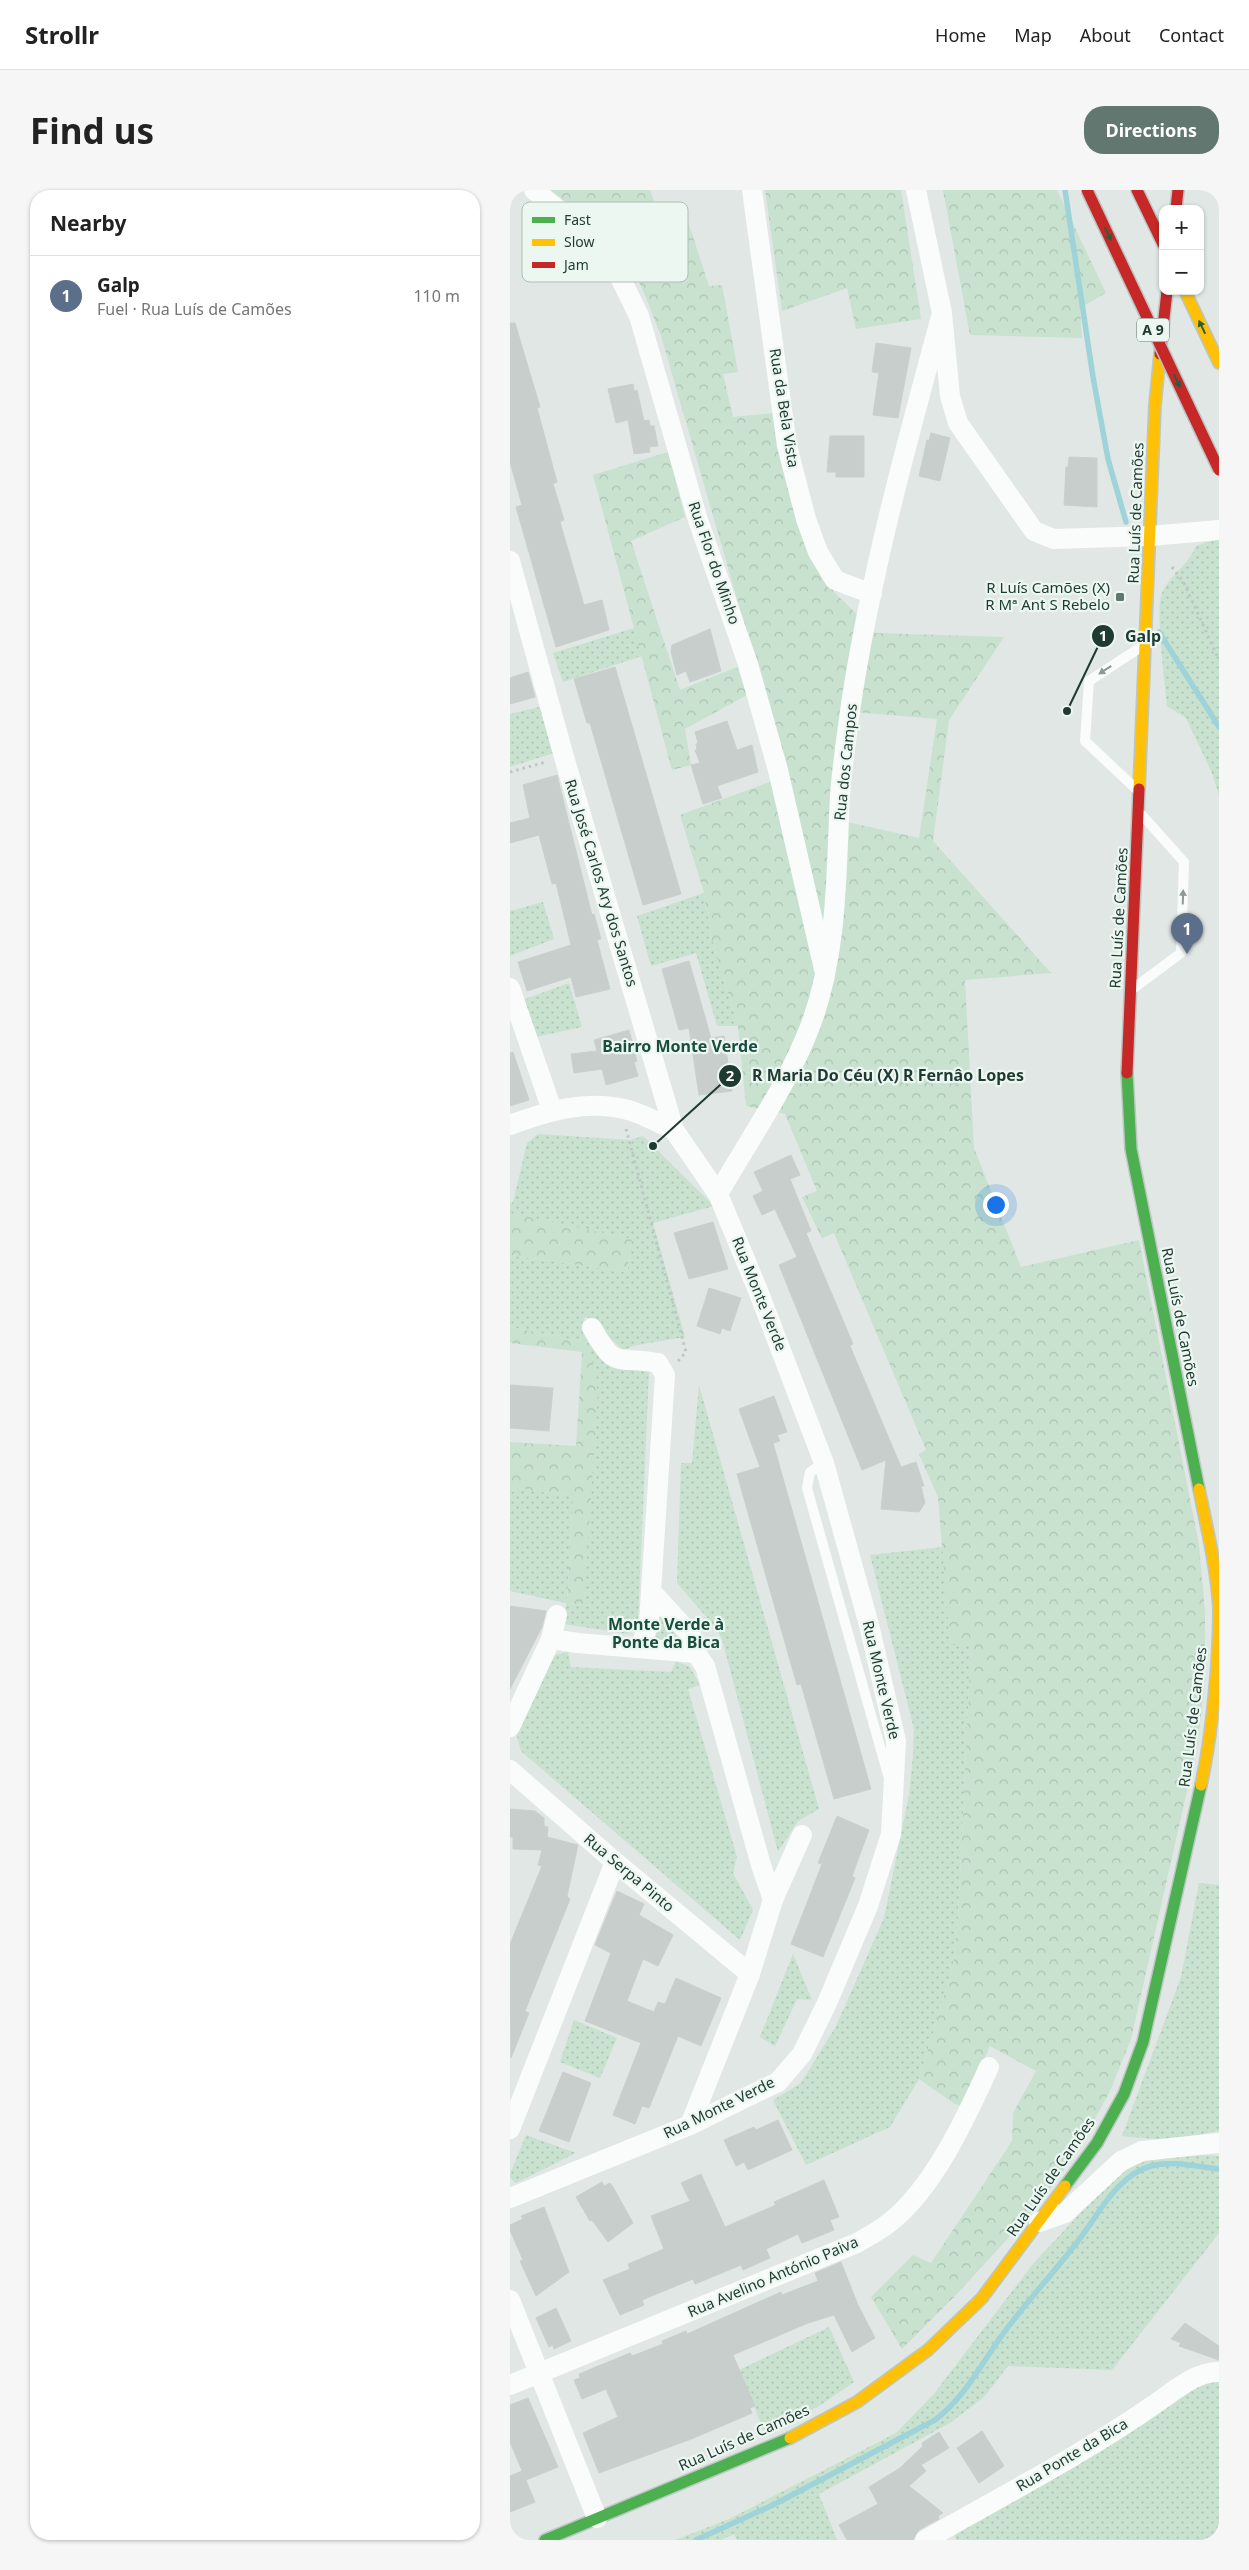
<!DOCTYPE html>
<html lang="en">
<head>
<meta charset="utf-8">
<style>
  :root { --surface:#fff; --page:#f6f6f6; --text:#222; --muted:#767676; --line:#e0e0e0; --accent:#627770 }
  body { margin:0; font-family:"Noto Sans",sans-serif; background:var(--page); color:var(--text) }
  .controls { position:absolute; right:15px; top:15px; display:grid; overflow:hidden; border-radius:10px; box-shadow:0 1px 4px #0004 }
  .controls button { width:45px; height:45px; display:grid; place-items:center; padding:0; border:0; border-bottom:1px solid var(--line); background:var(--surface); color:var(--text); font:25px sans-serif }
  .you { position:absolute; left:485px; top:1014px; width:18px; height:18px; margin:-12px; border:4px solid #fff; border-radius:50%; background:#1a73e8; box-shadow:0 0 0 8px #1a73e833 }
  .badge { display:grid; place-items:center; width:32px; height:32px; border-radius:50%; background:var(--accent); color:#fff; font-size:16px; font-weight:700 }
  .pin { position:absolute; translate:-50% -41px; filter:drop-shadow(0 1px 2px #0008) }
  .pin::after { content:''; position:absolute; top:26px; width:18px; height:15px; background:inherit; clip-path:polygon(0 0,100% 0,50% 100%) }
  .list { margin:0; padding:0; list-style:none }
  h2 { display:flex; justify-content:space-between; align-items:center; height:65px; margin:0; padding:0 20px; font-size:21px }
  h2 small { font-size:16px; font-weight:400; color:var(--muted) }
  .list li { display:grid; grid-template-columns:32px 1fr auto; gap:15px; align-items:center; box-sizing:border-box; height:80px; padding:0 20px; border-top:1px solid var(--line) }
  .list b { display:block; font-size:19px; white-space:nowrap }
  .list p { margin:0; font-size:16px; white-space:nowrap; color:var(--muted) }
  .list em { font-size:16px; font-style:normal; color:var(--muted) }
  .map { position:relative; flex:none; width:709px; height:2350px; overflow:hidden; border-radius:20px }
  header { display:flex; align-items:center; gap:30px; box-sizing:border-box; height:70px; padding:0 25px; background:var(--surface); border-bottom:1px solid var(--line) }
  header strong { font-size:24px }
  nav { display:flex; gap:28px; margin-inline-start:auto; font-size:18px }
  .intro { display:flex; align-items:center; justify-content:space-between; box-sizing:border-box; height:120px; padding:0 30px }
  h1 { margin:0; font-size:35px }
  .button { padding:12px 22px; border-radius:20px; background:var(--accent); color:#fff; font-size:18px; font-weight:700 }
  main { display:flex; gap:30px; padding:0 30px }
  aside { flex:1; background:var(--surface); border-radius:20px; box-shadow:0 1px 4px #0004 }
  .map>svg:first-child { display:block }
  .grass { fill:url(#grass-dots) }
  .forest { fill:url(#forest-crowns); fill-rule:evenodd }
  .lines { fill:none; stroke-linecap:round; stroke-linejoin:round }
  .stream { stroke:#9dd3d9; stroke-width:5.5 }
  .building { fill:#c7cecb; stroke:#c9d0cd }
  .fast-casing { stroke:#bcc6c2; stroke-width:14 }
  .slow-casing { stroke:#bcc6c2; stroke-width:14 }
  .jam-casing { stroke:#bcc6c2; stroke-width:14 }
  .path { stroke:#bec7c5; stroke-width:3; stroke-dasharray:2.5 4; stroke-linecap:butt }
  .lane { stroke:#fafbfb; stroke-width:10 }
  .street { stroke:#fafbfb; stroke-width:20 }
  .fast { stroke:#4caf50; stroke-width:11 }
  .slow { stroke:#ffc107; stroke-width:11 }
  .jam { stroke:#c62828; stroke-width:11 }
  .jam-bridge-casing { stroke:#bac4c1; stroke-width:14; stroke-linecap:butt }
  .jam-bridge { stroke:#c62828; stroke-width:11 }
  .oneway { fill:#2c5d3a }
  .oneway2 { fill:#8c9a96 }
  .poi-dot { fill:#627770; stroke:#edf7f1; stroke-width:2 }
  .labels { text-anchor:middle; stroke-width:4.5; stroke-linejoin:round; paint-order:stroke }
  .shield { fill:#edf7f1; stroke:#5c736b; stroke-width:1 }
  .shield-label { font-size:14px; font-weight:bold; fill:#1e3a31 }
  .street-label { font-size:15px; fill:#1e3a31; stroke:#edf7f1 }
  .poi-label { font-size:15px; fill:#1e3a31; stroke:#edf7f1; text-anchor:end }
  .neighbourhood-label { font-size:16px; font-weight:bold; fill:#194d3e; stroke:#edf7f1 }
  .key { fill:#edf7f1; stroke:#afbeb7; stroke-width:1 }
  .key-label { font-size:14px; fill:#1e3a31 }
  .leader { fill:none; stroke:#1e3a31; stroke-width:2 }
  .callout-dot { fill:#1e3a31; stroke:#edf7f1; stroke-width:2 }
  .mark-label { font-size:15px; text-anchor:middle; font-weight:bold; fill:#fff }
  .callout-label { font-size:16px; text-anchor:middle; font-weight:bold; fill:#1e3a31; stroke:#edf7f1; stroke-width:4.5; stroke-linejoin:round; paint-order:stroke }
</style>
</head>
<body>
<header>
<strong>Strollr</strong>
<nav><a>Home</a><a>Map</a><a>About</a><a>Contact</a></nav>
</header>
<div class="intro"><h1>Find us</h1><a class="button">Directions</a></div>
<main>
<aside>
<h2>Nearby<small></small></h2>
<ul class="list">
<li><span class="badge" style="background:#5c6f8a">1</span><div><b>Galp</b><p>Fuel · Rua Luís de Camões</p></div><em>110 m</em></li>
</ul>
</aside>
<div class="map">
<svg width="709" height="2350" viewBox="0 0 709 2350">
  <defs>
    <pattern id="grass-dots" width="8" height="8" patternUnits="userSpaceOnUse" patternTransform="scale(1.25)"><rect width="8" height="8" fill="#c8e2cf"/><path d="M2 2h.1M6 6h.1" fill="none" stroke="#abc3b2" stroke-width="1.8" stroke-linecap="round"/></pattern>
    <pattern id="forest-crowns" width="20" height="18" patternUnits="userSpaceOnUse" patternTransform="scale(1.25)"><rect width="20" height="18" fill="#c8e2cf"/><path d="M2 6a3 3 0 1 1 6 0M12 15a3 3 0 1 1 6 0" fill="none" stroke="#abc3b2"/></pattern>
  </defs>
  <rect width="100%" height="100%" fill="#e0e7e4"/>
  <g class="grass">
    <path d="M709 348V605L702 583 676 528 657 516C655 494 645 420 652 403 658 387 679 375 686 356Z"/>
    <polygon points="124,438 132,466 53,492 43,463"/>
    <polygon points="33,516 44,563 0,577 0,524"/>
    <polygon points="194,703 201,746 228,836 207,836 186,763 141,776 127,726"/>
    <polygon points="33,712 44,749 0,766 0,721"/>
    <polygon points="59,793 72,837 26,847 12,810"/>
    <polygon points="28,944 120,950 133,946 204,1016 143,1033 175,1147 127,1155 113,1160 76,1126 72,1134 123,1178 139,1181 128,1432 118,1444 54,1434 56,1413 0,1401 0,1303 8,1298 63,1307 57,1413 74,1415 79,1153 0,1137 0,1065 117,1082 122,1049 0,1024 0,1014 3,1012 17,953"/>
    <polygon points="189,1195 309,1619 288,1631 268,1662 212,1449 206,1438 167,1393 171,1273 182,1273"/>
    <polygon points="433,1357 440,1455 461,1454 448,1728 443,1776 409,1889 380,1937 296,1975 263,1910 291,1893 326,1836 374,1728 399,1605 403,1566 404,1539 360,1365"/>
    <polygon points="151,1426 171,1453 145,1452 148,1429"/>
    <polygon points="58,1462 61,1477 161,1482 166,1471 180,1477 190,1495 178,1499 227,1667 223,1683 243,1720 230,1750 11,1561 5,1539 45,1465"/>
    <polygon points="689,1693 709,1695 709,1941 656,1950 612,1946 671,1787"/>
    <polygon points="283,1764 302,1810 287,1809 265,1856 250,1847"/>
    <polygon points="64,1830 107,1848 90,1888 50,1872"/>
    <polygon points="16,1945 66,1963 6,1993 0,1988 0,1984"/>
    <polygon points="672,1964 709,1966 709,2043 602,2180 498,2176 474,2207 440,2233 309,2304 327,2350 227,2350 224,2344 211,2350 165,2350 219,2329 386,2243 423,2205 523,2074 588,2004 608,1985 627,1974 649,1967"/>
    <polygon points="319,2137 344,2192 309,2216 255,2243 229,2180"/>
    <polygon points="703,2191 709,2192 709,2350 446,2350 444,2340 565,2277 679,2200"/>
  </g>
  <g class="forest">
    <path d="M40 0H140L144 11 152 22 173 16 199 96 212 95 228 182 213 184 223 227 265 223 302 371 325 403 366 443 494 447 439 530 423 651 541 783 455 790 464 958 511 1077 629 1050 689 1355 695 1421V1488L688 1552 621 1849 600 1901 567 1962 521 2023 447 2104 392 2159 361 2107 403 2065 421 2073 502 1951 503 1923 526 1881 480 1856 453 1916 445 1914 409 1889 443 1776 448 1728 461 1455H440L428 1307 409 1264 416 1260 324 1043 312 1048 292 1007 307 1001 275 924 236 916 228 836 201 746 194 703 170 625 278 585 151 146C141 122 133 95 118 73 99 44 67 21 40 0ZM333 521 427 529 409 648 319 628Z"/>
    <polygon points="255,0 391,0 411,129 346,139 337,98 272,121"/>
    <polygon points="433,0 547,0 596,103 570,118 572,148 460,145"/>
    <polygon points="158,262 175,327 121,351 170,500 227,477 237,505 175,539 181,575 162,580 83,285"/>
    <polygon points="0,1023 122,1049 117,1082 0,1065"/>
    <polygon points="0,1137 79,1153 88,1203 74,1415 57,1413 63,1307 8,1298 0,1303 0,1252 66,1256 72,1162 0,1153"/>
  </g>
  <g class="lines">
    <g class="stream">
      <polyline points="555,0 583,187 598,269 616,332"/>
      <polyline points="649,442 709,537"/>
      <path d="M186 2350 263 2315 425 2230C454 2208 469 2178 490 2148 515 2113 545 2082 571 2047 590 2022 608 1985 641 1976 661 1970 688 1977 709 1979"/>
    </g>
  </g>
  <g class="building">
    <polygon points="0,133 5,133 30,217 27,218 47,292 43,294 54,330 50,332 74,415 92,410 99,440 46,457 6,317 12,315 0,272"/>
    <polygon points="366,153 401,158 388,228 363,225 369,183 362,182"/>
    <polygon points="123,194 124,201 127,200 134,231 139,230 140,236 144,236 148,256 139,257 140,262 124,264 118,230 106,233 98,199"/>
    <polygon points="421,243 440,248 430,291 409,286 417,250 419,251"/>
    <polygon points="320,246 354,246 354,287 326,287 326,282 317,282"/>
    <polygon points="559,267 587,268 587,317 554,315 556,277 558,277"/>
    <polygon points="200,439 211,481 180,492 176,481 167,485 161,462 162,455"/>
    <polygon points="105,477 171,704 133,715 80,533 77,533 64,489"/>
    <polygon points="18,482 25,507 0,514 0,488"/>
    <polygon points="217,531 227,560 242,555 248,582 207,596 212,608 193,614 181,575 190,573 185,560 187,560 186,554 188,553 185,542"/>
    <polygon points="47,585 82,725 84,724 91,749 87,750 100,799 66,807 61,787 17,801 8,772 61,755 46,693 42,694 29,645 0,653 0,633 20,628 13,595"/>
    <polygon points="179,771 201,848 214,846 222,901 189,905 179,838 169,840 152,779"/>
    <polygon points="119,840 127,871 124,872 128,886 96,895 92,879 64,883 61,864 87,861 84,850"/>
    <polygon points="3,862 19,910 0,916 0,863"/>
    <polygon points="281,965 290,985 280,989 301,1041 296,1043 343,1154 340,1156 391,1277 406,1272 414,1296 411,1296 415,1313 409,1322 371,1319 376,1270 352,1280 269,1075 287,1067 265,1019 252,1025 243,1006 253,1001 244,982"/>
    <polygon points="203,1032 218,1079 179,1089 164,1043"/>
    <polygon points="199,1098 231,1108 220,1141 212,1138 210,1144 187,1136"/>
    <polygon points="0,1195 43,1198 39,1241 0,1238"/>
    <polygon points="264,1206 277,1242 267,1245 270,1251 263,1253 361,1599 324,1609 291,1494 287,1495 227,1284 250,1277 229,1219"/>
    <polygon points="0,1416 36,1421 32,1437 0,1499"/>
    <polygon points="0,1619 25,1621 34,1628 34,1636 38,1637 37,1647 68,1655 57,1706 60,1709 15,1821 19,1823 1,1868 0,1754 32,1676 28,1675 32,1660 3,1659 3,1647 0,1647"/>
    <polygon points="327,1626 359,1640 342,1686 345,1688 313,1767 281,1754 312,1674 308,1673"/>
    <polygon points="107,1701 134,1714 129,1725 163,1745 148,1776 133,1769 117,1811 144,1822 148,1812 155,1814 166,1788 211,1808 191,1856 168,1846 139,1918 132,1916 125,1934 103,1925 131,1853 75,1831 101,1763 85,1755"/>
    <polygon points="53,1882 81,1893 59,1952 29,1941"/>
    <polygon points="268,1930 282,1960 238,1980 234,1972 226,1976 214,1950 244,1937 246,1940"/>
    <polygon points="191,1984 215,2037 266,2015 264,2012 314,1990 329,2027 320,2030 324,2040 292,2053 288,2044 256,2059 260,2068 233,2080 231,2075 185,2094 183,2089 132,2110 134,2115 110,2125 93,2090 120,2079 118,2074 154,2059 141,2026 180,2011 171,1993"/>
    <polygon points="92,1992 94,1996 100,1993 103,1997 123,2033 98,2052 82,2030 80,2031 66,2007"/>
    <polygon points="34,2017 59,2082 26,2106 10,2071 13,2070 0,2040 0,2035 13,2029 11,2026"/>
    <polygon points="331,2072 348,2115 365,2148 342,2162 324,2125 298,2133 223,2165 245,2216 240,2218 242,2223 184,2248 89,2283 73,2243 108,2227 96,2199 72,2209 64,2190 70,2188 69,2184 120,2163 122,2166 153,2154 152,2151 176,2141 177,2144 271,2102 272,2105 308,2091 305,2083"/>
    <polygon points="46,2118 61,2151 44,2159 43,2155 39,2157 26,2128"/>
    <polygon points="675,2133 709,2156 709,2170 669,2156 671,2153 661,2149"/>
    <polygon points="18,2208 48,2277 16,2290 0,2252 0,2215"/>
    <polygon points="472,2241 494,2276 469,2293 447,2258"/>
    <polygon points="429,2242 439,2258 411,2275 416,2281 399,2296 433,2323 428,2326 429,2329 409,2340 403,2350 337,2350 329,2335 368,2314 359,2297 390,2278 413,2256 412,2253"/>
    <polygon points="12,2281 25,2312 0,2322 0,2286"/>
  </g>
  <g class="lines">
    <defs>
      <g id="fast">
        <polyline points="617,883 621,959 689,1299"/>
        <polyline points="555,1996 587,1953 614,1904 633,1852 691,1595"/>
        <polyline points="35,2350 280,2248"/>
      </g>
      <g id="slow">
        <polyline points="675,101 709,173"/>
        <polyline points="629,599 645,215 650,164"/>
        <path d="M689 1299C697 1339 707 1379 709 1420 709 1472 702 1545 691 1595"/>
        <polyline points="280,2248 347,2212 418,2160 472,2108 555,1996"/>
      </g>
      <g id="jam">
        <polyline points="627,0 653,54"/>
        <polyline points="666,19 668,0"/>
        <polyline points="650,164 657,101"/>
        <polyline points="617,883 629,599"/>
      </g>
    </defs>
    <use href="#fast" class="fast-casing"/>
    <use href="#slow" class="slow-casing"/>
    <use href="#jam" class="jam-casing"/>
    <g class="path">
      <polyline points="662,377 674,393 709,470"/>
      <polyline points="0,582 36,572"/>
      <polyline points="116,939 176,1162 168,1171"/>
    </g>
    <g class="lane">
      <polyline points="625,598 575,551 579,491 631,457"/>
      <polyline points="624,798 671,763 674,672 632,625"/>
      <polyline points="314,1273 300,1282 297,1298 378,1585"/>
    </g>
    <g class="street">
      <polyline points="24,0 69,37 95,65 107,81 129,126 187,327 238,474 268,580 314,779"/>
      <polyline points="242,0 277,256 296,329 308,362 325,390 362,404"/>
      <polyline points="406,0 432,123 440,206 448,233 524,341 544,349 640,346 709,340"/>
      <polyline points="0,371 54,567 164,940 208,1004 249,1103 314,1273 359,1435 386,1551 381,1644 358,1716 317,1813 292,1864 268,1892 245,1903 180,1935 0,2008"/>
      <polyline points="0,798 42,920"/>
      <path d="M0 935C38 921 77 909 118 920 133 924 149 933 164 940"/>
      <path d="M208 1004C240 948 278 895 301 834 328 761 326 683 330 606 332 576 337 545 341 514 361 382 397 252 432 123"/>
      <path d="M82 1138C106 1181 105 1165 148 1173L155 1185 141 1401 181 1445 186 1463"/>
      <polyline points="41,1449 68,1453 186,1463 195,1476 251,1675 263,1710"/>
      <polyline points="130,1458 139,1433 141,1401"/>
      <polyline points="0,1537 41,1449 47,1425"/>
      <polyline points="0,1580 105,1672 240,1784"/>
      <polyline points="180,1935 240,1784 263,1710 292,1645"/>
      <polyline points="0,1939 105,1672"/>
      <polyline points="529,2032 555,2023 611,1971 632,1961 709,1953"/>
      <polyline points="0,2110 87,2328"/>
      <path d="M0 2195 347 2053C357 2047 369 2041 379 2033 423 1999 456 1928 479 1877"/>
      <path d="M415 2350C492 2306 572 2265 645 2214 663 2202 686 2181 709 2182"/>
    </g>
    <use href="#fast" class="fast"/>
    <use href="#slow" class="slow"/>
    <use href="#jam" class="jam"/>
    <defs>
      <polyline id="jam-bridge" points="577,0 709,280"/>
    </defs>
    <use href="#jam-bridge" class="jam-bridge-casing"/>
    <use href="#jam-bridge" class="jam-bridge"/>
  </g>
  <defs><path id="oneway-solid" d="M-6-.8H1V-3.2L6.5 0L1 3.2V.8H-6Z" transform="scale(1.25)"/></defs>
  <g class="oneway">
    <use href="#oneway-solid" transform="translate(598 44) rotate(65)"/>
    <use href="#oneway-solid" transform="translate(692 137) rotate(-115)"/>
    <use href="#oneway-solid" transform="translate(667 191) rotate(65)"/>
  </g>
  <g class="oneway2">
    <use href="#oneway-solid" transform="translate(595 480) rotate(147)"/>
    <use href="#oneway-solid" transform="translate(673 707) rotate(-88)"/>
  </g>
  <rect class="poi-dot" x="605" y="402" width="10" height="10" rx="2.5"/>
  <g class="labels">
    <rect class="shield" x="627" y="128.5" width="32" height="23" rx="4"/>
    <g class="shield-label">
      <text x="643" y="145">A 9</text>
    </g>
    <g class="street-label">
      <text transform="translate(274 218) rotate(81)" y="5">Rua da Bela Vista</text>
      <text transform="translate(626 323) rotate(-88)" y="5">Rua Luís de Camões</text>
      <text transform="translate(204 373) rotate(71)" y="5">Rua Flor do Minho</text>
      <text transform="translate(336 572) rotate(-84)" y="5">Rua dos Campos</text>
      <text transform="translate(91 693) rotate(73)" y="5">Rua José Carlos Ary dos Santos</text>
      <text transform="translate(609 728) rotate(-87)" y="5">Rua Luís de Camões</text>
      <text transform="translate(249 1104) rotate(68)" y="5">Rua Monte Verde</text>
      <text transform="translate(670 1127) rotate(79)" y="5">Rua Luís de Camões</text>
      <text transform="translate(371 1490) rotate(77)" y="5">Rua Monte Verde</text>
      <text transform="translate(683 1527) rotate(-83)" y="5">Rua Luís de Camões</text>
      <text transform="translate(119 1683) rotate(40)" y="5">Rua Serpa Pinto</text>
      <text transform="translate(209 1918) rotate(-26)" y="5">Rua Monte Verde</text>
      <text transform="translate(541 1987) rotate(-55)" y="5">Rua Luís de Camões</text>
      <text transform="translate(263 2087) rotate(-23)" y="5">Rua Avelino António Paiva</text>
      <text transform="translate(234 2248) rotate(-24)" y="5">Rua Luís de Camões</text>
      <text transform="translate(562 2265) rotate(-31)" y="5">Rua Ponte da Bica</text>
    </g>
    <g class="poi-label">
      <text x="600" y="403">R Luís Camões (X)<tspan x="600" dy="17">R Mª Ant S Rebelo</tspan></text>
    </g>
    <g class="neighbourhood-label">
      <text x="170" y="862">Bairro Monte Verde</text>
      <text x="156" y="1440">Monte Verde à<tspan x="156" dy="18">Ponte da Bica</tspan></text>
    </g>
  </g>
  <rect x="12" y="12" width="166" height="80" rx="8" class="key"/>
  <rect x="22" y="27" width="23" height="6" fill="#4caf50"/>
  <rect x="22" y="49" width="23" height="7" fill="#ffc107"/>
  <rect x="22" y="72" width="23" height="6" fill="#c62828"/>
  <g class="key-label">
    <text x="54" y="35">Fast</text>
    <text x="54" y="57">Slow</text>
    <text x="54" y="80">Jam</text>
  </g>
  <path class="leader" d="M557 521L593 446M143 956L220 886"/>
  <g class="callout-dot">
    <circle cx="557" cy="521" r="5"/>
    <circle cx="143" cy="956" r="5"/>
    <circle cx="593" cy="446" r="12"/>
    <circle cx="220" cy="886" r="12"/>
  </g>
  <g class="mark-label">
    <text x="593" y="451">1</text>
    <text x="220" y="891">2</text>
  </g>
  <g class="callout-label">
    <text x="633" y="452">Galp</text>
    <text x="378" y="891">R Maria Do Céu (X) R Fernâo Lopes</text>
  </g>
</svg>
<div class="controls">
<button>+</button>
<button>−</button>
</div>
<div class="you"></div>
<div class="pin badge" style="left:677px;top:764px;background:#5c6f8a">1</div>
</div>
</main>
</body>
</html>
